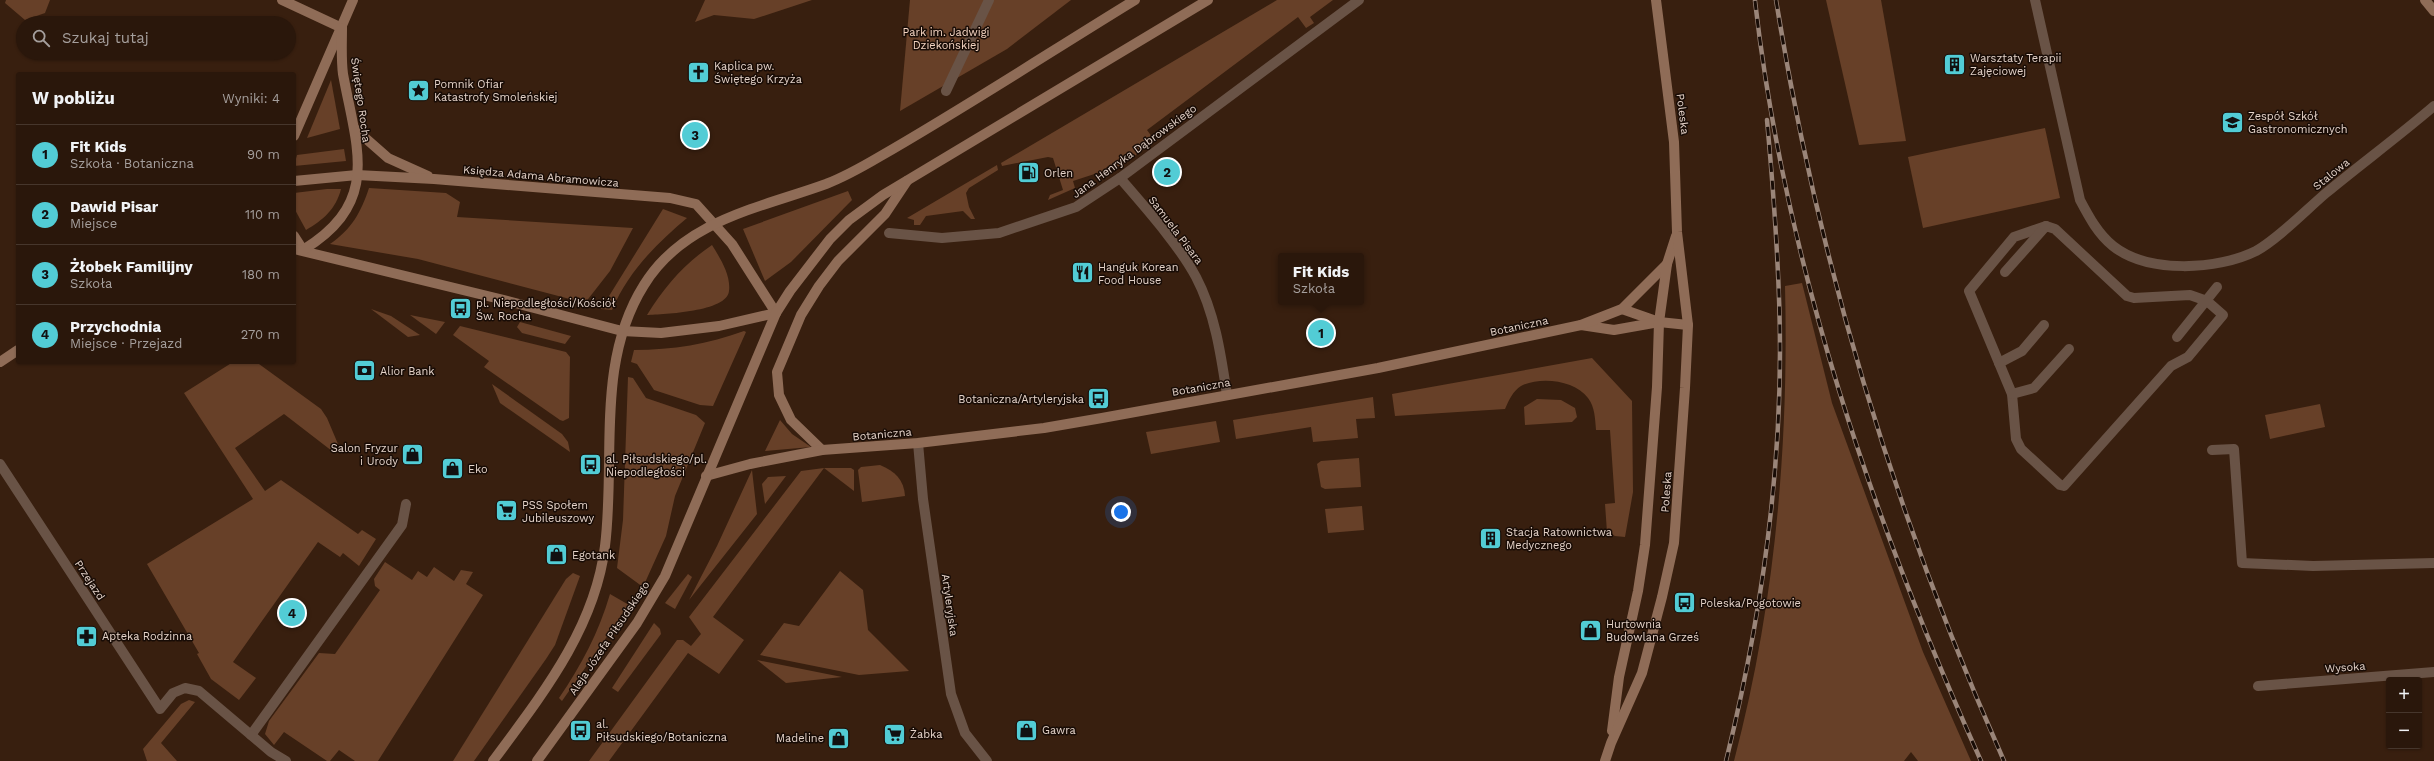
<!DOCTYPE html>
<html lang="pl">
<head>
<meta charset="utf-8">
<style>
  :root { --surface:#2a170b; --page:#322014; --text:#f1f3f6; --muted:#a59f9d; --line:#46362c; --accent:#52ccd5 }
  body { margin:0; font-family:"Work Sans",sans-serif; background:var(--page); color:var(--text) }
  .controls { position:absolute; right:12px; bottom:12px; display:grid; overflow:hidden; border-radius:4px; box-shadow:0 1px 3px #0004 }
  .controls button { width:36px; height:36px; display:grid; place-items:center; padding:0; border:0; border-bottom:1px solid var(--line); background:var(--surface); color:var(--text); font:20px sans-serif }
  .you { position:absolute; left:1121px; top:512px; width:14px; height:14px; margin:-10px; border:3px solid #fff; border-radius:50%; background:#1a73e8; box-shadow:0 0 0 6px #1a73e833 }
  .badge { display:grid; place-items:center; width:26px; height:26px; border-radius:50%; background:var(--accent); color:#111; font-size:13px; font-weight:700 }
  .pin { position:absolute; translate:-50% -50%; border:2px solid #fff; box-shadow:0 1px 4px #0006 }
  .popup { position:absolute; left:1278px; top:253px; width:86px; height:52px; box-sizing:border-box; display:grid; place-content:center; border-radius:4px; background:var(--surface); filter:drop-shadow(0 1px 3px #0005); font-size:13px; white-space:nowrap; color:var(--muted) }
  .popup b { font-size:15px; color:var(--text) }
  .popup::after { content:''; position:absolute; left:50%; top:100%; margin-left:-8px; border:8px solid transparent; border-top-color:var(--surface) }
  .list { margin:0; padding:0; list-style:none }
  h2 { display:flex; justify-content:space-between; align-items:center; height:52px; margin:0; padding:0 16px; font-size:17px }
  h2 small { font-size:13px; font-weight:400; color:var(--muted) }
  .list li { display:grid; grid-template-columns:26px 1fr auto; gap:12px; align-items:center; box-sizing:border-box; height:60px; padding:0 16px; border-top:1px solid var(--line) }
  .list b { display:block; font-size:15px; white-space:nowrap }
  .list p { margin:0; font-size:13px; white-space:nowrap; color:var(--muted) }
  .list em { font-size:13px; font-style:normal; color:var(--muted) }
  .icon { flex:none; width:22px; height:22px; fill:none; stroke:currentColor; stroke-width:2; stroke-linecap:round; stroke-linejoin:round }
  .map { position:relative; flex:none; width:2434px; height:761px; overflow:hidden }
  .search { position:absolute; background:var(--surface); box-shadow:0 1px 3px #0004; left:16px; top:16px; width:280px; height:44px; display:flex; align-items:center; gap:10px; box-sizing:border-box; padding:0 14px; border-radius:22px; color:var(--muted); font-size:15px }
  .panel { position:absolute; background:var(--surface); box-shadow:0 1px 3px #0004; left:16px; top:72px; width:280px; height:292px; border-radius:4px }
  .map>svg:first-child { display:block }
  .green { fill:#674028 }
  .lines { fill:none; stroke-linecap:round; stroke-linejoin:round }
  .street { stroke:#695346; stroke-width:10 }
  .secondary { stroke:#8f6c57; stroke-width:10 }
  .rail-casing { stroke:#9a8579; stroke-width:4.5 }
  .rail { stroke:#180c06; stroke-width:3; stroke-dasharray:9; stroke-linecap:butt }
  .labels { text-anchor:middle; stroke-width:3; stroke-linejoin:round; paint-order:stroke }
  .park-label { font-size:11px; fill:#f4d4c1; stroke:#180c06 }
  .poi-label { font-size:11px; fill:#e5d3c9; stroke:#180c06; text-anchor:start }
  .street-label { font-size:11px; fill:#e5d3c9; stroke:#180c06 }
</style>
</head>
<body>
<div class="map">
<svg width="2434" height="761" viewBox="0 0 2434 761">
  <rect width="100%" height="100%" fill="#381f0f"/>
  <g class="green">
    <polygon points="6,0 50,0 45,13 25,20 5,3"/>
    <polygon points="705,0 812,0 754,19 714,15 695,22"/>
    <polygon points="910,0 1071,0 1007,49 900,111"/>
    <polygon points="1277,0 1333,0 1310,17 1314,23 1306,28 1298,17 1147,130 1155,141 1122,165 1073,181 1075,188 1048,200 1050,195 1063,190 1053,158 1048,157 1002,166 1001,163"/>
    <polygon points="1826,0 1881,0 1906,141 1859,145"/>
    <polygon points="331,80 340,129 307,138"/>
    <polygon points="2045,128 2060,198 1923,228 1908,157"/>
    <polygon points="344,149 346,161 294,166 297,155"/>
    <polygon points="997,165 998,170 969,188 966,193 969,207 975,219 971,219 963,211 926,216 920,225 914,225 914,220 907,218"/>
    <path d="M369 188 446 193 460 202 457 217 633 228 610 271 585 303 418 259 330 244C352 229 361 212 369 188Z"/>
    <path d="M327 189H341C336 209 323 220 306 230L294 208V193Z"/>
    <polygon points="848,191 852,200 791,262 765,281 743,229"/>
    <path d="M663 209 687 218C656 244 628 272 612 310L601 309Z"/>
    <path d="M712 245C720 258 731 275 729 291 727 312 664 314 647 315 665 286 684 264 712 245Z"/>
    <path d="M1802 283 1832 403 1923 652 1971 761H1918L1911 752 1904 761H1734C1775 605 1789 446 1785 286Z"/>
    <polygon points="371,309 391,316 420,335 408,337"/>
    <polygon points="410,315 445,322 436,334"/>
    <polygon points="520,322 571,336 565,344 522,333 517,327"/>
    <polygon points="460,326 566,352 570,357 569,418 563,421 560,420 484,367 489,361 453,335"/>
    <path d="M744 331 746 332 713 406 700 405 654 390 637 364 631 362 634 350C673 350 708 344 744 331Z"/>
    <path d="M1592 358 1632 401 1633 492 1625 537 1615 536 1607 532 1605 504 1615 503 1610 430H1596C1595 419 1595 407 1588 398 1575 380 1540 376 1521 386 1513 391 1509 400 1505 409L1395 416 1392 394Z"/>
    <polygon points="233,362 259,364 321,409 327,418 338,444 332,451 284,414 235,448 265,491 281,480 358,534 362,530 376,539 359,566 343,553 340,557 318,542 233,662 256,678 239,700 211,679 197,654 199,653 147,564 253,499 184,393"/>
    <polygon points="628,377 633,378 646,398 696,415 705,423 675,496 666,536 643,587 617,568 623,520"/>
    <polygon points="492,384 562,434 568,442 570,452 500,403"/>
    <polygon points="1373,397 1375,418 1356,419 1358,438 1313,442 1311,427 1236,439 1233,420"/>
    <polygon points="1537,399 1561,400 1575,408 1577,417 1572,422 1525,425 1524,407"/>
    <polygon points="2320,404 2325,427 2270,439 2265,415"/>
    <polygon points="780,420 792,434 811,447 765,451"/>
    <polygon points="1216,421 1220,442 1151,454 1146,432"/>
    <polygon points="1359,458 1361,487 1325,489 1321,487 1317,464 1321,461"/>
    <path d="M880 465C895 471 904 480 905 496L862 502 858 470 861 467Z"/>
    <polygon points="824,468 851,468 854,470 854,491"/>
    <polygon points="824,468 713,617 744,640 719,674 688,653 609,761 589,761 677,640 683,640 691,646 701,634 689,617 801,471"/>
    <polygon points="752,470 757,514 689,600 717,546"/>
    <polygon points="786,476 765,504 762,484 768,477"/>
    <polygon points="1362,506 1364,530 1328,533 1325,509"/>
    <polygon points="385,562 412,580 418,571 427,577 434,567 454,581 461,570 473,572 466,584 483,595 378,761 355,761 339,750 330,761 327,761 284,732 274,745 265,734 269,721 319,653 335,654 380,590 375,586 374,579"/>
    <polygon points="840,571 863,590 868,630 909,671 859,675 760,655 784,623 799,626"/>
    <polygon points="573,573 580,576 555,645 546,659 474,761 453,761 566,579"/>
    <polygon points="688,574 692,577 675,609 665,603"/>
    <path d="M610 594 629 605 562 701 559 698C581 666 599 632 610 594Z"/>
    <polygon points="654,623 660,629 661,634 618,692 612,688"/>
    <polygon points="757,660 842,677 786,683"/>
    <polygon points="189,700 195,702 161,743 177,761 147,761 143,749 181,704"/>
  </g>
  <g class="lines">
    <g class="street">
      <path d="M2035 0 2080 200C2089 217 2098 234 2113 246 2148 274 2218 270 2256 251 2278 239 2306 210 2326 193 2361 164 2399 136 2434 106"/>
      <polyline points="946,91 989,0"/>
      <path d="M1120 178C1144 206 1179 245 1196 277 1215 313 1221 355 1227 395"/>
      <polygon points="2046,226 2055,229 2127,296 2134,298 2190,295 2207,301 2223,315 2188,357 2171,366 2064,486 2060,485 2021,449 2016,439 2012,394 1969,291 2014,237"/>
      <polyline points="889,233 942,238 999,233 1076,207 1120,178 1359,0"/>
      <polyline points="2005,272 2046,226"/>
      <polyline points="2177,337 2217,287"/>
      <polyline points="1999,363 2022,351 2044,325"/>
      <polyline points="2012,394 2034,388 2069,349"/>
      <polyline points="918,443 923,499 951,694 965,733 987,761"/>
      <polyline points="2212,450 2234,449 2242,563 2313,566 2434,563"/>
      <polyline points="0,464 160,709 173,693 185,688 199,691 251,735 402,525 406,504"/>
      <polyline points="2258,686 2434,672"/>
      <polyline points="251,735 271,752 286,761"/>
    </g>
    <g class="secondary">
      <polyline points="282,0 342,28"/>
      <polyline points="2425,0 2434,11"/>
      <polyline points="355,129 388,158 428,176"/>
      <polyline points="294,136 353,0"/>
      <polyline points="294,181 357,175 434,179 670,198 696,204 732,244 776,313"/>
      <polyline points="294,236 303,250"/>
      <polyline points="294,249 504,300 622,331 661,333 719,326 776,313"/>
      <path d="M303 250C381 202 357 150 343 74 341 59 342 43 342 28"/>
      <polyline points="1622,309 1659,322 1688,325"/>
      <polyline points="1581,325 1614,330 1659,322"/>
      <polyline points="0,362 18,350"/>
      <polyline points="822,450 791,420 779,395 777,372 801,315 819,286 838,261 885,214 907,181"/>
      <polyline points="706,476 750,464 822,450 918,443 1044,428 1102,418 1378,368 1581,325 1622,309 1667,264"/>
      <polyline points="1612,731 1619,677 1638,591 1645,545 1657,387 1659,322 1667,264 1676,236"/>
      <path d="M493 761C541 696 595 629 605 546 616 458 595 363 644 285 684 220 760 208 826 184 844 177 862 167 879 157 966 107 1050 52 1135 0"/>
      <polyline points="537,761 637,623 665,576 776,313 790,291 830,239 849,220 883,195 1208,0"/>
      <polyline points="1605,761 1611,743 1642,673 1662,597 1674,543 1685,388 1688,325 1677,232 1674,142 1656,0"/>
    </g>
    <defs>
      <g id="rail">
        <path d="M1776 0C1818 262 1896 518 2004 761"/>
        <path d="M1755 1C1785 264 1873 521 1981 761"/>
        <path d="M1726 761C1759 627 1780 489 1780 350 1780 273 1774 197 1767 120"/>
      </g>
    </defs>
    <use href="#rail" class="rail-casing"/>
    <use href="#rail" class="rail"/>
  </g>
  <defs>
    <symbol id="building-square" viewBox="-11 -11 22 22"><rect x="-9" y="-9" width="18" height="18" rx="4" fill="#52ccd5" stroke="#180c06"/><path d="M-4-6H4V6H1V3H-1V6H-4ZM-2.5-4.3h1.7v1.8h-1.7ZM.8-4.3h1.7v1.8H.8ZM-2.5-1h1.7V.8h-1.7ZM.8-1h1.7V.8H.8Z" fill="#111"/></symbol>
    <symbol id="church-square" viewBox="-11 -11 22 22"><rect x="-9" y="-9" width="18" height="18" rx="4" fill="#52ccd5" stroke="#180c06"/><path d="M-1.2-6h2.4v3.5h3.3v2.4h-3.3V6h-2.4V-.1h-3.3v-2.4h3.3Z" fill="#111"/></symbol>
    <symbol id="sight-square" viewBox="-11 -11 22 22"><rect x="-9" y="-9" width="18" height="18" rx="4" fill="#52ccd5" stroke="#180c06"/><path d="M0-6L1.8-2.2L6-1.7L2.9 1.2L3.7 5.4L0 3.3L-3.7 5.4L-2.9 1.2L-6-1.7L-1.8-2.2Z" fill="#111"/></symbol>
    <symbol id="school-square" viewBox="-11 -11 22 22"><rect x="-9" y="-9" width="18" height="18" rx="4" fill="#52ccd5" stroke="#180c06"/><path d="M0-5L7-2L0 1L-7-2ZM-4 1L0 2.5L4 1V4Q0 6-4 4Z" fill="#111"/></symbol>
    <symbol id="fuel-square" viewBox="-11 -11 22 22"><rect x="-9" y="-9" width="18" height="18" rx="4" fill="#52ccd5" stroke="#180c06"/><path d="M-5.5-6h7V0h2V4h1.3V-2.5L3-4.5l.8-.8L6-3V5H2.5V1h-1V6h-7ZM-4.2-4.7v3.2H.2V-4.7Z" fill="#111"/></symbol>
    <symbol id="restaurant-square" viewBox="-11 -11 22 22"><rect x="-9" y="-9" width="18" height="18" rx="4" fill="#52ccd5" stroke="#180c06"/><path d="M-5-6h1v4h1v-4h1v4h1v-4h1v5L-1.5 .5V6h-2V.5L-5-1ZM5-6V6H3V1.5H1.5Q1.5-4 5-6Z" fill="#111"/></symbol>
    <symbol id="bus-square" viewBox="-11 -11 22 22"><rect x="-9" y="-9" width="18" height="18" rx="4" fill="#52ccd5" stroke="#180c06"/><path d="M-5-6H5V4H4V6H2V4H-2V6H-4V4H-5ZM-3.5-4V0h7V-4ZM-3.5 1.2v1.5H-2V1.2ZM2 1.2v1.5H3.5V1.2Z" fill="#111"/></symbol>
    <symbol id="bank-square" viewBox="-11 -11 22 22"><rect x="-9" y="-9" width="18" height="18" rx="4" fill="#52ccd5" stroke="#180c06"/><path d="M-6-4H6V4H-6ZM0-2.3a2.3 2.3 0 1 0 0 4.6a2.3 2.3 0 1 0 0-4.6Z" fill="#111"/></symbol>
    <symbol id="shop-square" viewBox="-11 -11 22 22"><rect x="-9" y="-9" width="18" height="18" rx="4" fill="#52ccd5" stroke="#180c06"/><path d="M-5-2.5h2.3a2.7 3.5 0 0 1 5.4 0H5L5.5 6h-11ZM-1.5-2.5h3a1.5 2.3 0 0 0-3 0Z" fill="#111"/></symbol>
    <symbol id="supermarket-square" viewBox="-11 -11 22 22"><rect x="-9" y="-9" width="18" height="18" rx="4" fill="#52ccd5" stroke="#180c06"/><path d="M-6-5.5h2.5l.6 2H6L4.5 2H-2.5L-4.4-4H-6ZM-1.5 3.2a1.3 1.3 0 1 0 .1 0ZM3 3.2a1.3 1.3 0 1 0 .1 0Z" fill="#111"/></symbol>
    <symbol id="pharmacy-square" viewBox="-11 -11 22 22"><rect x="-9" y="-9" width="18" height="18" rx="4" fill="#52ccd5" stroke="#180c06"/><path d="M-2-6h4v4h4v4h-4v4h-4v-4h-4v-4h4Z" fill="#111"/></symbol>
  </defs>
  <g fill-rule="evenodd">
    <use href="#building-square" x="1942" y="52" width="25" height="25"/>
    <use href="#church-square" x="686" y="60" width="25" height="25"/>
    <use href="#sight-square" x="406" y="78" width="25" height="25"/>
    <use href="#school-square" x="2220" y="110" width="25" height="25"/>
    <use href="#fuel-square" x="1016" y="160" width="25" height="25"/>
    <use href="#restaurant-square" x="1070" y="260" width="25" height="25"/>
    <use href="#bus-square" x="448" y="296" width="25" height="25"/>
    <use href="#bank-square" x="352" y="358" width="25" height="25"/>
    <use href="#bus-square" x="1086" y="386" width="25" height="25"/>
    <use href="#shop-square" x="400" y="442" width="25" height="25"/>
    <use href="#bus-square" x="578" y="452" width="25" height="25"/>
    <use href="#shop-square" x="440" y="456" width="25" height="25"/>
    <use href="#supermarket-square" x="494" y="498" width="25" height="25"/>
    <use href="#building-square" x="1478" y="526" width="25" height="25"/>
    <use href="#shop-square" x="544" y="542" width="25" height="25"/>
    <use href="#bus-square" x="1672" y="590" width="25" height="25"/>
    <use href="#shop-square" x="1578" y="618" width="25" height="25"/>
    <use href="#pharmacy-square" x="74" y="624" width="25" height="25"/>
    <use href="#bus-square" x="568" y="718" width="25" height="25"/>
    <use href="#shop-square" x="1014" y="718" width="25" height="25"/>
    <use href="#supermarket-square" x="882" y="722" width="25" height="25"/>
    <use href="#shop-square" x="826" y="726" width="25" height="25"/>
  </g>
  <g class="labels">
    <g class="park-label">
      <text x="946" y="36">Park im. Jadwigi<tspan x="946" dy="13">Dziekońskiej</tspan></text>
    </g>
    <g class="poi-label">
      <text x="1970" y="62">Warsztaty Terapii<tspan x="1970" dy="13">Zajęciowej</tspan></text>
      <text x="714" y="70">Kaplica pw.<tspan x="714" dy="13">Świętego Krzyża</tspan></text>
      <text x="434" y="88">Pomnik Ofiar<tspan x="434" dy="13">Katastrofy Smoleńskiej</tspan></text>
      <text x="2248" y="120">Zespół Szkół<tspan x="2248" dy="13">Gastronomicznych</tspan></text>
      <text x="1044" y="177">Orlen</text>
      <text x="1098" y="271">Hanguk Korean<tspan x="1098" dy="13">Food House</tspan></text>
      <text x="476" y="307">pl. Niepodległości/Kościół<tspan x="476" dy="13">Św. Rocha</tspan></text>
      <text x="380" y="375">Alior Bank</text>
      <text x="1084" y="403" text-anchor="end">Botaniczna/Artyleryjska</text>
      <text x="398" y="452" text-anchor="end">Salon Fryzur<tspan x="398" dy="13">i Urody</tspan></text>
      <text x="606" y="463">al. Piłsudskiego/pl.<tspan x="606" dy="13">Niepodległości</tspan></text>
      <text x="468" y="473">Eko</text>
      <text x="522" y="509">PSS Społem<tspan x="522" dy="13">Jubileuszowy</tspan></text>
      <text x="1506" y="536">Stacja Ratownictwa<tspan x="1506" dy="13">Medycznego</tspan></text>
      <text x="572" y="559">Egotank</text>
      <text x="1700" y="607">Poleska/Pogotowie</text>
      <text x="1606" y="628">Hurtownia<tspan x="1606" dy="13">Budowlana Grześ</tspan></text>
      <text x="102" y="640">Apteka Rodzinna</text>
      <text x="596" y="728">al.<tspan x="596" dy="13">Piłsudskiego/Botaniczna</tspan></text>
      <text x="1042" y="734">Gawra</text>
      <text x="910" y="738">Żabka</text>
      <text x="824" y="742" text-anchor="end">Madeline</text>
    </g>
    <g class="street-label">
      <text transform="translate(361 100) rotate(82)" y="4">Świętego Rocha</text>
      <text transform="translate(1683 114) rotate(83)" y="4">Poleska</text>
      <text transform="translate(1134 151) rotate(-36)" y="4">Jana Henryka Dąbrowskiego</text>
      <text transform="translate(2331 174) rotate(-39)" y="4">Stalowa</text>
      <text transform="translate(541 176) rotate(5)" y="4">Księdza Adama Abramowicza</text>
      <text transform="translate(1176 230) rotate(53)" y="4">Samuela Pisara</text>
      <text transform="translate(1519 326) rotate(-12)" y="4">Botaniczna</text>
      <text transform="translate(1201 387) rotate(-10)" y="4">Botaniczna</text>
      <text transform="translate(882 434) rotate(-5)" y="4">Botaniczna</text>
      <text transform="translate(1666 492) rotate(-86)" y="4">Poleska</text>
      <text transform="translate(90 580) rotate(57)" y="4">Przejazd</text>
      <text transform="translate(950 605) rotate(82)" y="4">Artyleryjska</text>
      <text transform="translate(609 638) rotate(-56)" y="4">Aleja Józefa Piłsudskiego</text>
      <text transform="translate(2345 667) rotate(-4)" y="4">Wysoka</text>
    </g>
  </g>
</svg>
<div class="controls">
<button>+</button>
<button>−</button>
</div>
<div class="you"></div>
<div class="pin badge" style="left:1321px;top:333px">1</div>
<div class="popup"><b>Fit Kids</b>Szkoła</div>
<div class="pin badge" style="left:1167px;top:172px">2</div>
<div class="pin badge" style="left:695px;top:135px">3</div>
<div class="pin badge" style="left:292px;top:613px">4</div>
<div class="search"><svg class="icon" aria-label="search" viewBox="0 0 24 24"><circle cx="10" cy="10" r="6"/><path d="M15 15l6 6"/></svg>Szukaj tutaj</div>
<section class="panel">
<h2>W pobliżu<small>Wyniki: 4</small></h2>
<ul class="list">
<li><span class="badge">1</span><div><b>Fit Kids</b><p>Szkoła · Botaniczna</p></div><em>90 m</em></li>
<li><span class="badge">2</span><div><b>Dawid Pisar</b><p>Miejsce</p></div><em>110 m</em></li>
<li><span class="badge">3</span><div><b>Żłobek Familijny</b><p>Szkoła</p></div><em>180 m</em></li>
<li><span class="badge">4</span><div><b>Przychodnia</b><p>Miejsce · Przejazd</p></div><em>270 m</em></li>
</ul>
</section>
</div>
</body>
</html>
